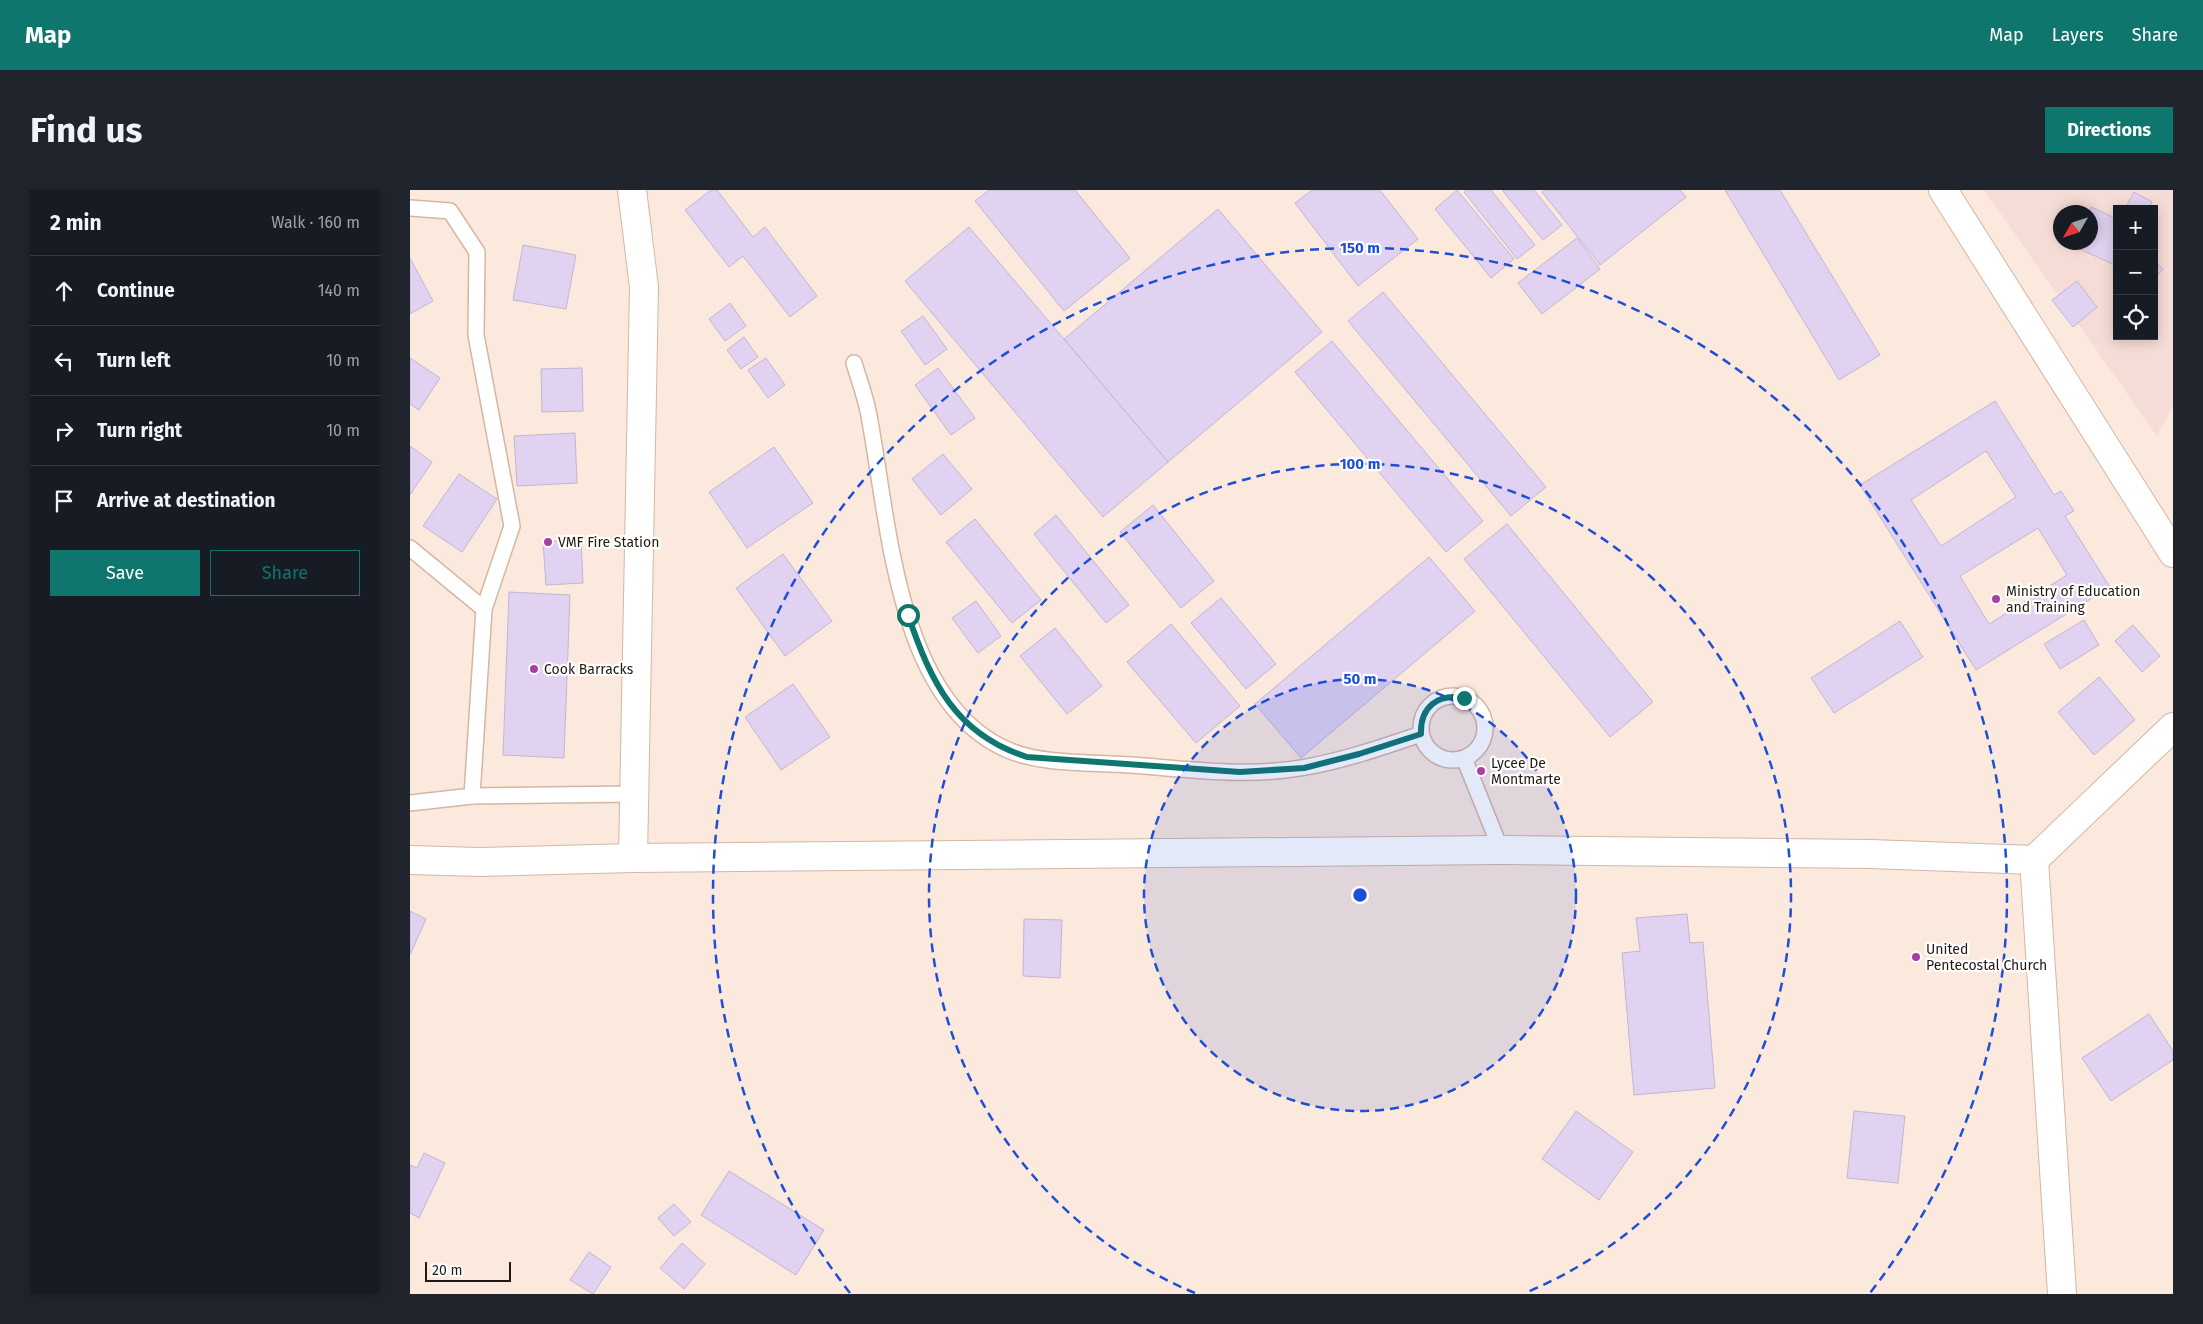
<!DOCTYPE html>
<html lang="en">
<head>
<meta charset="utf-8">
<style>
  :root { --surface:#171b24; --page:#20242c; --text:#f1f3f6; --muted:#9ea1a6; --line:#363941; --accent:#0f766e }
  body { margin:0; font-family:"Fira Sans",sans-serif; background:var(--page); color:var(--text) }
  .controls { position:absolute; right:15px; top:15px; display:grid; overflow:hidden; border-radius:0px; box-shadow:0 2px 12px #0003 }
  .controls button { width:45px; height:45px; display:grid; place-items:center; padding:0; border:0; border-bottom:1px solid var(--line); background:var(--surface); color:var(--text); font:25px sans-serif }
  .compass { position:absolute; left:1643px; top:15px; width:45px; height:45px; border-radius:50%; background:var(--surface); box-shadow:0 2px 12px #0003; rotate:231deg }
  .scale { position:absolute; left:15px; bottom:12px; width:86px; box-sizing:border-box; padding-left:5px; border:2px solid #241912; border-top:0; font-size:14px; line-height:18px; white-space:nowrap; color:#241912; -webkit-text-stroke:4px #fff; paint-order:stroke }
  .stop { position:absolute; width:15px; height:15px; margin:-11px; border:4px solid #0f766e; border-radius:50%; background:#fff }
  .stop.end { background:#0f766e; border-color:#fff; box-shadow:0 1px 5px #0008 }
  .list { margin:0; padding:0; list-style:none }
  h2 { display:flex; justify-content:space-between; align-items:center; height:65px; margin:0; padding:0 20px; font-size:21px }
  h2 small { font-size:16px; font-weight:400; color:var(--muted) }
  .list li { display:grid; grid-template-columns:32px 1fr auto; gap:15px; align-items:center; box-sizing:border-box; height:70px; padding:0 20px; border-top:1px solid var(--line) }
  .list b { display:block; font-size:19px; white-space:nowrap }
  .list em { font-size:16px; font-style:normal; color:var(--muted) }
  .actions { display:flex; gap:10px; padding:15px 20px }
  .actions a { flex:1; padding:11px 0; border:1px solid var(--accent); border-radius:0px; text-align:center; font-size:18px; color:var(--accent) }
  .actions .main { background:var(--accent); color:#fff }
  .icon { flex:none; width:28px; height:28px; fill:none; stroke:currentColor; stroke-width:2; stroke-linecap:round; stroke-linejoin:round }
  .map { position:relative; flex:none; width:1763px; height:1104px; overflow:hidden; border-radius:0px }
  header { display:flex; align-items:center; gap:30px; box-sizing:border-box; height:70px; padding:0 25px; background:var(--accent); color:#fff }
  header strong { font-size:24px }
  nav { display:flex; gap:28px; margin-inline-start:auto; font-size:18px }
  .intro { display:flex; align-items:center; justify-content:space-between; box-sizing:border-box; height:120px; padding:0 30px }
  h1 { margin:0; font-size:35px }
  .button { padding:12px 22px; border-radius:0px; background:var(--accent); color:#fff; font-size:18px; font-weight:700 }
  main { display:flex; gap:30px; padding:0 30px }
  aside { flex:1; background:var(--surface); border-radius:0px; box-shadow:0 2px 12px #0003 }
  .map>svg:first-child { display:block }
  .education { fill:#f6dcd6; fill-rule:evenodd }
  .building { fill:#e0d2f0; stroke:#c3b5d2; fill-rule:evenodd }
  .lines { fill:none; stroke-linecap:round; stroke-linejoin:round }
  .service-casing { stroke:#d4b6a4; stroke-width:18 }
  .minor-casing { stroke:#d4b6a4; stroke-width:30 }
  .service { stroke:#fff; stroke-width:15 }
  .minor { stroke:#fff; stroke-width:28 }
  .route { stroke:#0f766e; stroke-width:6 }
  .ring { fill:none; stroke:#1d4ed8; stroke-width:2.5; stroke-dasharray:9 6 }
  .poi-dot { fill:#a840a4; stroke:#fff; stroke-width:2 }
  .labels { text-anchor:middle; stroke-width:4.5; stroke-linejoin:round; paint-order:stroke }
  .poi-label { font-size:14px; fill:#241912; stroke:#fff; text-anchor:start }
  .centre { fill:#1d4ed8; stroke:#fff; stroke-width:2.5 }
  .ring-label { font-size:15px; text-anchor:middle; font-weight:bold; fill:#1d4ed8; stroke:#fff; stroke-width:4.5; stroke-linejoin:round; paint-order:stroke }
</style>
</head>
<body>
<header>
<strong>Map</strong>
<nav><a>Map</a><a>Layers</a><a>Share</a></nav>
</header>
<div class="intro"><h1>Find us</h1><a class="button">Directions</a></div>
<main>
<aside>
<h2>2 min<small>Walk · 160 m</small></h2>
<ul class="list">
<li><svg class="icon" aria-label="ahead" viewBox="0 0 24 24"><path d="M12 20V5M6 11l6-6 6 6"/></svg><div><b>Continue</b></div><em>140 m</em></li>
<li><svg class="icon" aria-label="left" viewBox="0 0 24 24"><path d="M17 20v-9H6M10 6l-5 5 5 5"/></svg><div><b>Turn left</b></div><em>10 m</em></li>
<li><svg class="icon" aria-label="right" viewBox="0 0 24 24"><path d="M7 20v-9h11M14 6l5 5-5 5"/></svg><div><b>Turn right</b></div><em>10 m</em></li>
<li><svg class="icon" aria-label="arrive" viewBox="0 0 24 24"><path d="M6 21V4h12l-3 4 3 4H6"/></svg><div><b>Arrive at destination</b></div></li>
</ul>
<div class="actions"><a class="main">Save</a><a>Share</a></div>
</aside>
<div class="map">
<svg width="1763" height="1104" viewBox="0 0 1763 1104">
  <rect width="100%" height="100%" fill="#fce9dd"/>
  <path class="education" d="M1574 0H1763V216L1747 246ZM1707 19H1744V146H1707ZM1650 22H1680V52H1650Z"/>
  <g class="building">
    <polygon points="301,0 307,0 343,47 355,37 407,106 380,127 333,66 319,77 275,20"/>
    <polygon points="579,0 665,0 720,68 654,121 565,11"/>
    <polygon points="902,0 970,0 1008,49 948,96 885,13"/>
    <polygon points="1047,0 1104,69 1081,88 1025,19"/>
    <polygon points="1056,0 1081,0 1125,55 1107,69 1054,2"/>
    <polygon points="1092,0 1124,0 1152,35 1133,50"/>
    <polygon points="1135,0 1270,0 1276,7 1190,75 1132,2"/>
    <polygon points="1315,0 1370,0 1470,165 1429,190"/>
    <polygon points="1724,2 1742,12 1738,19 1715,19"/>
    <polygon points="1681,17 1707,29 1705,75 1663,56 1664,52 1680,52 1680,22 1678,22"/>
    <polygon points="808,19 912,142 758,272 654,149"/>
    <polygon points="559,37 758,272 693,327 495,91"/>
    <polygon points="1167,48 1190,79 1132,124 1108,93"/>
    <polygon points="113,55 166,65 156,119 103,110"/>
    <polygon points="0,68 23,111 0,124"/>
    <polygon points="1744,71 1753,79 1744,89"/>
    <polygon points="1667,91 1687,117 1663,137 1642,110"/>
    <polygon points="973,102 1136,297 1101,326 938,131"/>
    <polygon points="320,113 336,136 315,151 299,129"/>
    <polygon points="513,126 537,159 515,175 491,141"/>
    <polygon points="334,147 348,167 331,179 317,160"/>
    <polygon points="922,151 1073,331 1036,362 885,182"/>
    <polygon points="0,168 30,188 9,220 0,214"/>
    <polygon points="356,168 375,195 358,208 338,180"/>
    <polygon points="172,178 173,221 132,222 131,179"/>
    <polygon points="528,178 565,228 541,245 505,195"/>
    <path d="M1585 211 1644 305 1651 301 1664 321 1655 326 1700 397 1566 480 1450 295ZM1576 261 1606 307 1531 356 1501 310ZM1628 338 1657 385 1579 434 1550 386Z"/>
    <polygon points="165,243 167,293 107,296 104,246"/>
    <polygon points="0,256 22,272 0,305"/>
    <polygon points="364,257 403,313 337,358 299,302"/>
    <polygon points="533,264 562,299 531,325 502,289"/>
    <polygon points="49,284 87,309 52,362 13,336"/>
    <polygon points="743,315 804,391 771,418 710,342"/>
    <polygon points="646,325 719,415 696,433 624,344"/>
    <polygon points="565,329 631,410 602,433 536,352"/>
    <polygon points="1097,334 1243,512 1200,547 1054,369"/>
    <polygon points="171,350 173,393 136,395 133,352"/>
    <polygon points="373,364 422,431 375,466 326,398"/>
    <polygon points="1019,367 1065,421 891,568 845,514"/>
    <polygon points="99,402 160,405 154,568 93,565"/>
    <polygon points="811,408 866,474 836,499 781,433"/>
    <polygon points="566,411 591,446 568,463 542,428"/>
    <polygon points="1674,430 1689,455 1650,479 1634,454"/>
    <polygon points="1490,431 1513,467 1424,523 1401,488"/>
    <polygon points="761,434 830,516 786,553 717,472"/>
    <polygon points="1723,435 1750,466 1732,482 1705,451"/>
    <polygon points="645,438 692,496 657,524 610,466"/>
    <polygon points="1689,487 1725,530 1684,565 1648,522"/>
    <polygon points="383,494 420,547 371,580 335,527"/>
    <polygon points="0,721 16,729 0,765"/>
    <polygon points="1277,724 1280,753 1293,752 1305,898 1224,905 1212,763 1230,761 1226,728"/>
    <polygon points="614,729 652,730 650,788 613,786"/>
    <polygon points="1739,824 1763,861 1763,870 1701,911 1672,868"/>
    <polygon points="1166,921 1223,962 1189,1010 1132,969"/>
    <polygon points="1444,921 1495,926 1488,993 1437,988"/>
    <polygon points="14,963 35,973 9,1028 0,1023 0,975 7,978"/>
    <polygon points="319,981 414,1040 386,1085 291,1025"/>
    <polygon points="264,1014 281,1032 264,1046 248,1028"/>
    <polygon points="272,1053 295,1074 274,1099 250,1078"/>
    <polygon points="179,1062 201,1077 183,1104 160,1090"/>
  </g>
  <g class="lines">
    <defs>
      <g id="service">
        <polyline points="0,18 40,21 67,62 66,145 102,336 74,419 62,606"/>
        <path d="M444 173C449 190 456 208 459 226 479 330 486 512 598 560 632 575 683 572 721 575 778 579 839 588 896 577 935 570 973 557 1011 544"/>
        <polyline points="0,358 74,419"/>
        <circle cx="1043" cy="538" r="32"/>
        <polyline points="1054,568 1091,660"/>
        <polyline points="0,613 62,606 224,604"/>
      </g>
      <g id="minor">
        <polyline points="222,0 234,97 223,668"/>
        <polyline points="1533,0 1763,363"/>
        <polyline points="0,670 69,672 223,668 1091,660 1461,664 1624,670 1763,537"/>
        <polyline points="1624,670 1652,1104"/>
      </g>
    </defs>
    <use href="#service" class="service-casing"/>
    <use href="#minor" class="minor-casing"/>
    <use href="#service" class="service"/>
    <use href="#minor" class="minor"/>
  </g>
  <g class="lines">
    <path class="route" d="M498 425C521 492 545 544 617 567L830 582 894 578 949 564 1011 544C1010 517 1028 503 1054 508"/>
  </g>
  <circle cx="950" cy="705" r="216" fill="#1d4ed8" fill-opacity=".12"/>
  <g class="ring">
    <circle cx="950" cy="705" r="216"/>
    <path d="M785 1103A431 431 0 1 1 1115 1103"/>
    <path d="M440 1103A647 647 0 1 1 1460 1103"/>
  </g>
  <g class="poi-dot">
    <circle cx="138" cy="352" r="5"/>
    <circle cx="1586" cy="409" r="5"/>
    <circle cx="124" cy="479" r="5"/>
    <circle cx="1071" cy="581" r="5"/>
    <circle cx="1506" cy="767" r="5"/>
  </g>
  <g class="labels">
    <g class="poi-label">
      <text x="148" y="357">VMF Fire Station</text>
      <text x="1596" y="406">Ministry of Education<tspan x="1596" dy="16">and Training</tspan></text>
      <text x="134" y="484">Cook Barracks</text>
      <text x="1081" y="578">Lycee De<tspan x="1081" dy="16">Montmarte</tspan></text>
      <text x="1516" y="764">United<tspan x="1516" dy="16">Pentecostal Church</tspan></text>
    </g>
  </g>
  <circle cx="950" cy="705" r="8" class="centre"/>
  <g class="ring-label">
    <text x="950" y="63">150 m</text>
    <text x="950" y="279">100 m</text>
    <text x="950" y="494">50 m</text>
  </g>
</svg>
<div class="controls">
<button>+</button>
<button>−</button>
<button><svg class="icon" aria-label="locate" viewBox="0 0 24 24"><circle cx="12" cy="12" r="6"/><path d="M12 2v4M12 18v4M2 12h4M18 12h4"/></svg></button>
</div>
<svg class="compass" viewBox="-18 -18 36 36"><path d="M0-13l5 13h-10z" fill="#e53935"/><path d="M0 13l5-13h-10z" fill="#9ea1a6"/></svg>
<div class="scale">20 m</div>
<div class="stop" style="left:498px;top:425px"></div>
<div class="stop end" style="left:1054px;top:508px"></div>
</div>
</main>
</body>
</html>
